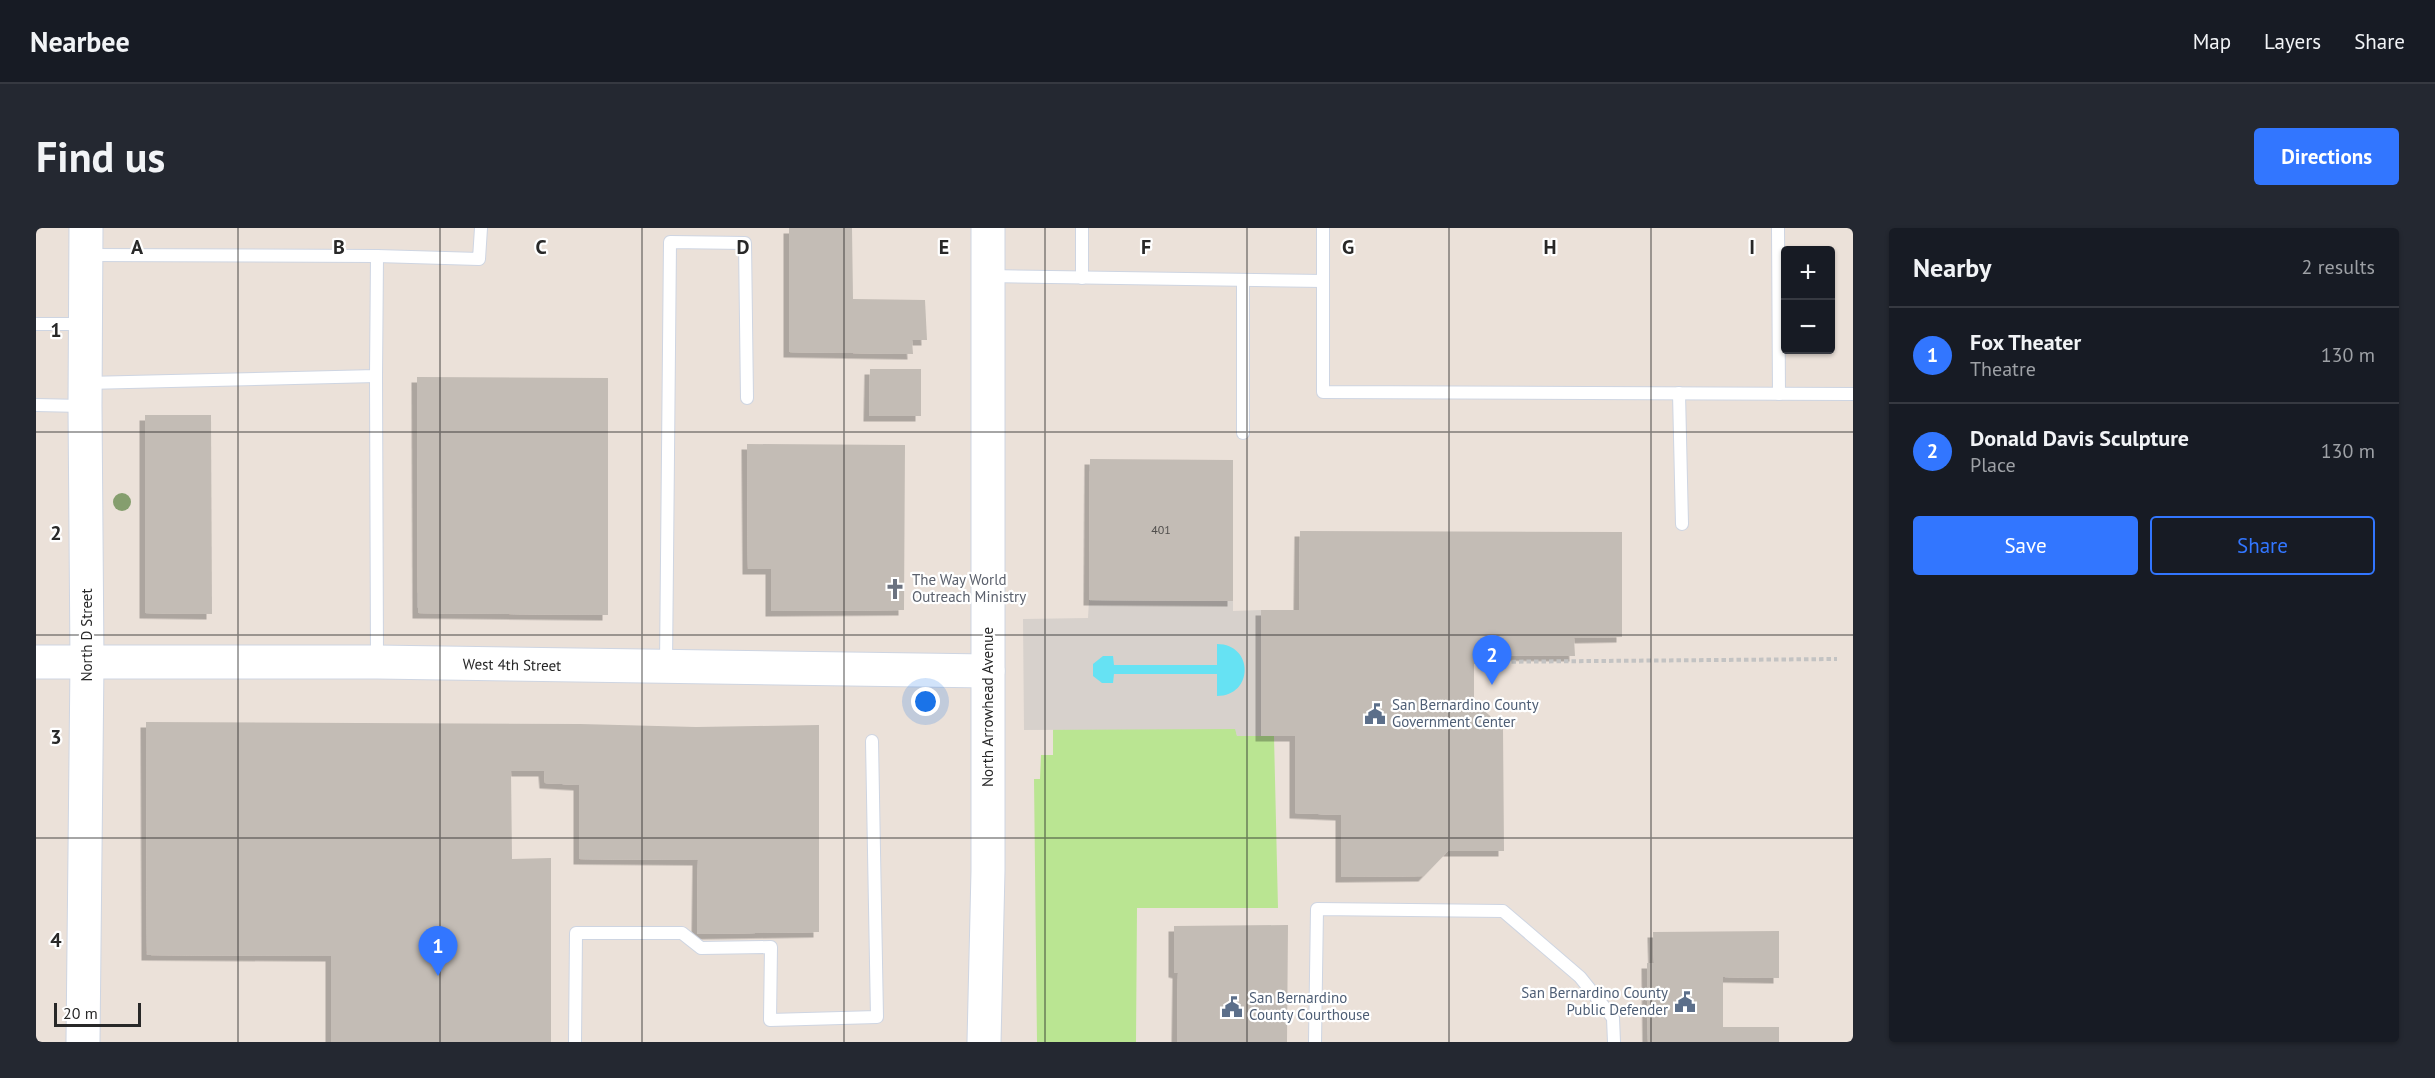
<!DOCTYPE html>
<html lang="en">
<head>
<meta charset="utf-8">
<style>
  :root { --surface:#171b24; --page:#242831; --text:#f1f3f6; --muted:#9ea1a6; --line:#363941; --accent:#3276ff }
  body { margin:0; font-family:"PT Sans",sans-serif; background:var(--page); color:var(--text) }
  .controls { position:absolute; right:18px; top:18px; display:grid; overflow:hidden; border-radius:6px; box-shadow:0 2px 4px #0004 }
  .controls button { width:54px; height:54px; display:grid; place-items:center; padding:0; border:0; border-bottom:2px solid var(--line); background:var(--surface); color:var(--text); font:30px sans-serif }
  .scale { position:absolute; left:18px; bottom:15px; width:87px; box-sizing:border-box; padding-left:6px; border:3px solid #282828; border-top:0; font-size:16px; line-height:21px; white-space:nowrap; color:#282828; -webkit-text-stroke:4px #fff; paint-order:stroke }
  .you { position:absolute; left:890px; top:474px; width:21px; height:21px; margin:-15px; border:4px solid #fff; border-radius:50%; background:#1a73e8; box-shadow:0 0 0 9px #1a73e833 }
  .badge { display:grid; place-items:center; width:39px; height:39px; border-radius:50%; background:var(--accent); color:#fff; font-size:20px; font-weight:700 }
  .pin { position:absolute; translate:-50% -50px; filter:drop-shadow(0 2px 3px #0008) }
  .pin::after { content:''; position:absolute; top:32px; width:21px; height:18px; background:inherit; clip-path:polygon(0 0,100% 0,50% 100%) }
  .list { margin:0; padding:0; list-style:none }
  h2 { display:flex; justify-content:space-between; align-items:center; height:78px; margin:0; padding:0 24px; font-size:26px }
  h2 small { font-size:20px; font-weight:400; color:var(--muted) }
  .list li { display:grid; grid-template-columns:39px 1fr auto; gap:18px; align-items:center; box-sizing:border-box; height:96px; padding:0 24px; border-top:2px solid var(--line) }
  .list b { display:block; font-size:22px; white-space:nowrap }
  .list p { margin:0; font-size:20px; white-space:nowrap; color:var(--muted) }
  .list em { font-size:20px; font-style:normal; color:var(--muted) }
  .actions { display:flex; gap:12px; padding:18px 24px }
  .actions a { flex:1; padding:14px 0; border:2px solid var(--accent); border-radius:6px; text-align:center; font-size:21px; color:var(--accent) }
  .actions .main { background:var(--accent); color:#fff }
  .map { position:relative; flex:none; width:1817px; height:814px; overflow:hidden; border-radius:6px }
  header { display:flex; align-items:center; gap:36px; box-sizing:border-box; height:84px; padding:0 30px; background:var(--surface); border-bottom:2px solid var(--line) }
  header strong { font-size:28px }
  nav { display:flex; gap:33px; margin-inline-start:auto; font-size:21px }
  .intro { display:flex; align-items:center; justify-content:space-between; box-sizing:border-box; height:144px; padding:0 36px }
  h1 { margin:0; font-size:42px }
  .button { padding:15px 27px; border-radius:6px; background:var(--accent); color:#fff; font-size:21px; font-weight:700 }
  main { display:flex; gap:36px; padding:0 36px }
  aside { flex:1; background:var(--surface); border-radius:6px; box-shadow:0 2px 4px #0004 }
  .map>svg:first-child { display:block }
  .green { fill:#bae592 }
  .plaza { fill:#d7d1cc; fill-rule:evenodd }
  .water { fill:#66e2f3 }
  .building { fill:#c3bcb5; filter:url(#shadow) }
  .lines { fill:none; stroke-linecap:round; stroke-linejoin:round }
  .lane-casing { stroke:#ced5e2; stroke-width:14 }
  .secondary-casing { stroke:#ced5e2; stroke-width:35 }
  .path { stroke:#c3c3c3; stroke-width:4; stroke-dasharray:4.5 3; stroke-linecap:butt }
  .lane { stroke:#fff; stroke-width:12 }
  .secondary { stroke:#fff; stroke-width:33 }
  .tree { fill:#859e6e }
  .grid { fill:none; stroke:#282828; stroke-width:1.5; stroke-opacity:0.55 }
  .labels { text-anchor:middle; stroke-width:4.5; stroke-linejoin:round; paint-order:stroke }
  .number-label { font-size:12px; fill:#4f4d4b }
  .worship-label { font-size:15px; fill:#5b616d; stroke:#fff; text-anchor:start }
  .street-label { font-size:15px; fill:#282828; stroke:#fff }
  .service-label { font-size:15px; fill:#4e5e75; stroke:#fff; text-anchor:start }
  .grid-label { font-size:20px; text-anchor:middle; font-weight:bold; fill:#282828; stroke:#fff; stroke-width:4.5; stroke-linejoin:round; paint-order:stroke }
</style>
</head>
<body>
<header>
<strong>Nearbee</strong>
<nav><a>Map</a><a>Layers</a><a>Share</a></nav>
</header>
<div class="intro"><h1>Find us</h1><a class="button">Directions</a></div>
<main>
<div class="map">
<svg width="1817" height="814" viewBox="0 0 1817 814">
  <defs>
    <filter id="shadow"><feDropShadow dx="-5.5" dy="5.5" stdDeviation="0" flood-color="#0004"/></filter>
  </defs>
  <rect width="100%" height="100%" fill="#ebe1d9"/>
  <polygon class="green" points="1017,501 1200,501 1201,508 1238,508 1242,680 1101,680 1100,814 1001,814 998,551 1004,551 1005,527 1017,527"/>
  <path class="plaza" d="M1053 372 1197 373V383L1225 382V508H1201L1199 501 988 502 987 391 1052 390ZM1181 416V467V446H1077V428V437H1181Z"/>
  <path class="water" d="M1181 416C1218 416 1218 468 1181 468V446H1078L1077 455H1066L1057 448V436L1067 428H1077L1078 437H1181Z"/>
  <g class="building">
    <polygon points="753,0 816,0 817,71 889,72 891,112 876,112 877,126 753,124"/>
    <polygon points="834,141 885,141 885,188 833,188"/>
    <polygon points="381,149 572,150 572,387 382,385"/>
    <polygon points="109,187 175,187 176,386 109,385"/>
    <polygon points="711,216 869,217 868,382 735,383 735,341 712,341"/>
    <polygon points="1054,231 1197,232 1197,373 1053,372"/>
    <polygon points="1264,303 1586,304 1586,409 1538,410 1539,428 1438,427 1438,473 1467,500 1468,623 1412,623 1388,648 1305,649 1305,587 1259,585 1259,508 1225,508 1225,382 1263,382"/>
    <polygon points="110,494 544,496 660,499 783,497 783,704 661,706 662,632 543,631 543,557 509,555 508,543 475,543 476,631 515,630 515,814 295,814 295,728 111,727"/>
    <polygon points="1252,697 1251,814 1141,814 1142,745 1138,744 1138,698"/>
    <polygon points="1743,703 1743,750 1687,749 1687,799 1743,799 1743,814 1612,814 1611,735 1618,735 1617,704"/>
  </g>
  <g class="lines">
    <defs>
      <g id="lane">
        <polyline points="1046,0 1046,50"/>
        <polyline points="1287,0 1287,164 1817,166"/>
        <polyline points="1742,0 1743,166"/>
        <polyline points="50,27 341,28 443,31 445,0"/>
        <polyline points="952,48 1287,53"/>
        <polyline points="0,96 48,96"/>
        <polyline points="340,148 341,432"/>
        <polyline points="50,155 340,148 341,28"/>
        <polyline points="1643,165 1646,296"/>
        <polyline points="0,177 47,178"/>
        <polyline points="1207,205 1207,52"/>
        <polyline points="630,438 634,14 709,15 711,170"/>
        <polyline points="539,814 540,705 646,705 665,720 735,719 734,792 841,789 836,513"/>
        <polyline points="1279,814 1281,681 1467,683 1544,749 1577,790 1578,814"/>
      </g>
      <g id="secondary">
        <polyline points="0,434 341,434 952,443"/>
        <polyline points="47,814 51,434 49,178 50,0"/>
        <polyline points="948,814 952,643 952,0"/>
      </g>
    </defs>
    <use href="#lane" class="lane-casing"/>
    <use href="#secondary" class="secondary-casing"/>
    <polyline class="path" points="1438,434 1801,431"/>
    <use href="#lane" class="lane"/>
    <use href="#secondary" class="secondary"/>
  </g>
  <circle class="tree" cx="86" cy="274" r="9"/>
  <path class="grid" d="M202 0V814M404 0V814M606 0V814M808 0V814M1009 0V814M1211 0V814M1413 0V814M1615 0V814M0 204H1817M0 407H1817M0 610H1817"/>
  <defs>
    <symbol id="church-bare" viewBox="-9 -9 18 18"><path d="M-1.2-6h2.4v3.5h3.3v2.4h-3.3V6h-2.4V-.1h-3.3v-2.4h3.3Z" fill="#6b7280" stroke="#fff" stroke-width="2.5" paint-order="stroke"/></symbol>
    <symbol id="civic-bare" viewBox="-9 -9 18 18"><path d="M-.6-6.5H3V-4.5H.6V-3L4-1V1h2V6H-6V1h2V-1L-.6-3ZM-1.2 2.5V6h2.4V2.5Z" fill="#5c6f8a" stroke="#fff" stroke-width="2.5" paint-order="stroke"/></symbol>
  </defs>
  <g fill-rule="evenodd">
    <use href="#church-bare" x="844" y="346" width="30" height="30"/>
    <use href="#civic-bare" x="1324" y="471" width="30" height="30"/>
    <use href="#civic-bare" x="1634" y="759" width="30" height="30"/>
    <use href="#civic-bare" x="1181" y="764" width="30" height="30"/>
  </g>
  <g class="labels">
    <g class="number-label">
      <text x="1125" y="306">401</text>
    </g>
    <g class="worship-label">
      <text x="876" y="357">The Way World<tspan x="876" dy="17">Outreach Ministry</tspan></text>
    </g>
    <g class="street-label">
      <text transform="translate(51 407) rotate(-90)" y="5">North D Street</text>
      <text transform="translate(476 437) rotate(1)" y="5">West 4th Street</text>
      <text transform="translate(952 479) rotate(-90)" y="5">North Arrowhead Avenue</text>
    </g>
    <g class="service-label">
      <text x="1356" y="482">San Bernardino County<tspan x="1356" dy="17">Government Center</tspan></text>
      <text x="1632" y="770" text-anchor="end">San Bernardino County<tspan x="1632" dy="17">Public Defender</tspan></text>
      <text x="1213" y="775">San Bernardino<tspan x="1213" dy="17">County Courthouse</tspan></text>
    </g>
  </g>
  <g class="grid-label">
    <text x="101" y="26">A</text>
    <text x="303" y="26">B</text>
    <text x="505" y="26">C</text>
    <text x="707" y="26">D</text>
    <text x="908" y="26">E</text>
    <text x="1110" y="26">F</text>
    <text x="1312" y="26">G</text>
    <text x="1514" y="26">H</text>
    <text x="1716" y="26">I</text>
    <text x="20" y="109">1</text>
    <text x="20" y="312">2</text>
    <text x="20" y="516">3</text>
    <text x="20" y="719">4</text>
  </g>
</svg>
<div class="controls">
<button>+</button>
<button>−</button>
</div>
<div class="scale">20 m</div>
<div class="you"></div>
<div class="pin badge" style="left:402px;top:748px">1</div>
<div class="pin badge" style="left:1456px;top:457px">2</div>
</div>
<aside>
<h2>Nearby<small>2 results</small></h2>
<ul class="list">
<li><span class="badge">1</span><div><b>Fox Theater</b><p>Theatre</p></div><em>130 m</em></li>
<li><span class="badge">2</span><div><b>Donald Davis Sculpture</b><p>Place</p></div><em>130 m</em></li>
</ul>
<div class="actions"><a class="main">Save</a><a>Share</a></div>
</aside>
</main>
</body>
</html>
